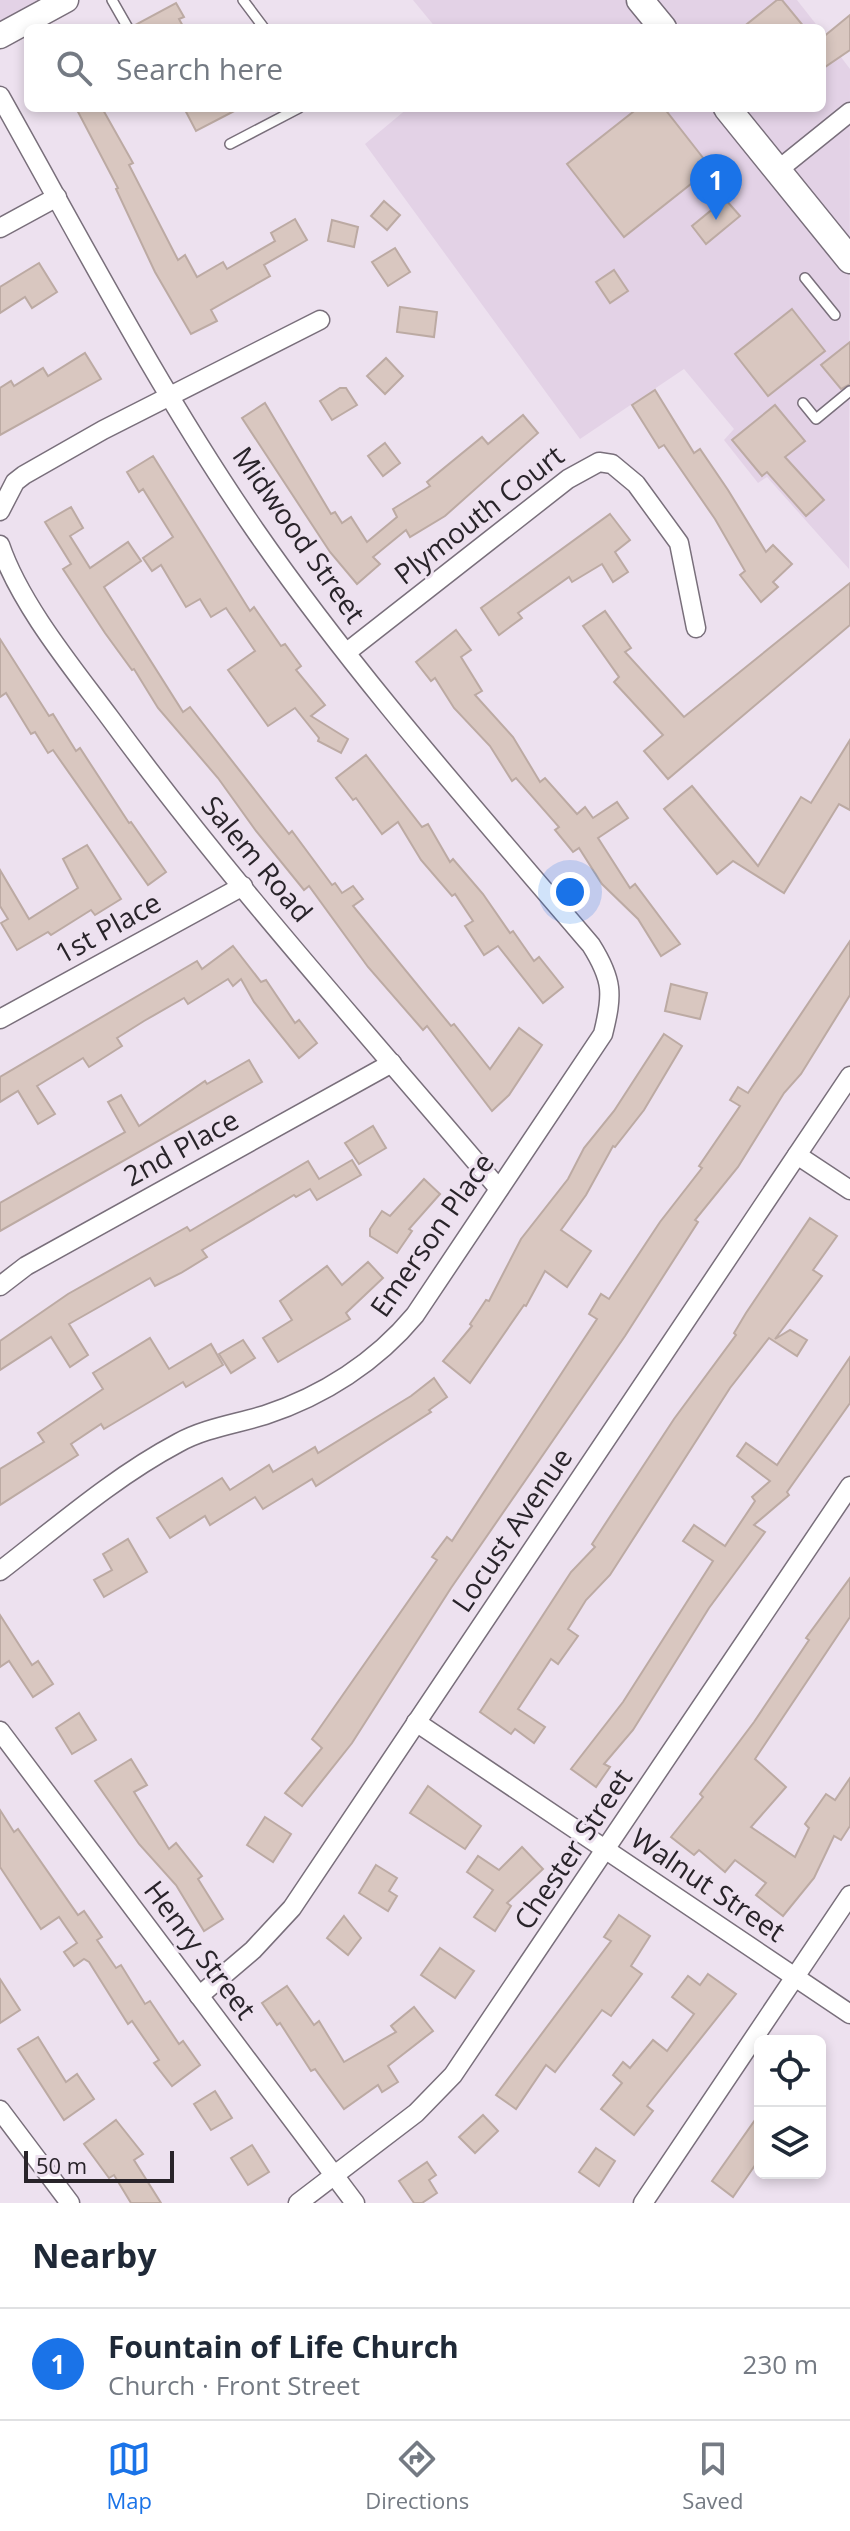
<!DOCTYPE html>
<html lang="en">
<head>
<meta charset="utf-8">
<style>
  :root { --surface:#fff; --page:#f2f2f3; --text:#1f2937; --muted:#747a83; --line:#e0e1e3; --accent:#1a73e8 }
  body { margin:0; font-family:"Open Sans",sans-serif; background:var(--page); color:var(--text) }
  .controls { position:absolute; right:24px; bottom:24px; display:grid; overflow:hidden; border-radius:12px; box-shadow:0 4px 12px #0003 }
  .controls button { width:72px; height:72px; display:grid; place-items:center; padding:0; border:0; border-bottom:2px solid var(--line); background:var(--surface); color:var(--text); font:40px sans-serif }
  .scale { position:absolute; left:24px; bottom:20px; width:150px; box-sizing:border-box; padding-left:8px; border:4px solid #29242a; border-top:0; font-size:22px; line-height:28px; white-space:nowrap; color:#29242a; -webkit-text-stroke:6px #ede1ef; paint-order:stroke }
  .you { position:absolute; left:570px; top:892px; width:28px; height:28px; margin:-20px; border:6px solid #fff; border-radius:50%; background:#1a73e8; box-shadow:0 0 0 12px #1a73e833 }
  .badge { display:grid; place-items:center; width:52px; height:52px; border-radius:50%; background:var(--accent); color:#fff; font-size:26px; font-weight:700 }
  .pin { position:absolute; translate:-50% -66px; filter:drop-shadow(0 2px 4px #0008) }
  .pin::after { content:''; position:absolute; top:42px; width:28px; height:24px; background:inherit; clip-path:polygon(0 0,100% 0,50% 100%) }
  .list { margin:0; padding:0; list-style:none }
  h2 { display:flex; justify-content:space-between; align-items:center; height:104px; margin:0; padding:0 32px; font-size:34px }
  h2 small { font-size:26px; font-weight:400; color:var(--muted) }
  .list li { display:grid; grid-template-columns:52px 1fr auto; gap:24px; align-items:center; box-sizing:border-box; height:112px; padding:0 32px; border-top:2px solid var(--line) }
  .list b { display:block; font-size:30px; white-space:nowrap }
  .list p { margin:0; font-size:26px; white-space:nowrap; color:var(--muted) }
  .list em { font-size:26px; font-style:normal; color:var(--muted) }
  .icon { flex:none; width:44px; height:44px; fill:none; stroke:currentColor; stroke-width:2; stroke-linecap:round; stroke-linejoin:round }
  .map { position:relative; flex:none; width:850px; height:2203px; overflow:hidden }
  .search { position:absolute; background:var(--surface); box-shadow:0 4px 12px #0003; left:24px; right:24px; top:24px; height:88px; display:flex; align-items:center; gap:20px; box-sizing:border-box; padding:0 28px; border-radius:12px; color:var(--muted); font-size:30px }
  .sheet { height:216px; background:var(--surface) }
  nav { display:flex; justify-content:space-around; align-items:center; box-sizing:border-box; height:112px; border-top:2px solid var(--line); background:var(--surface); font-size:22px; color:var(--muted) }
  nav a { display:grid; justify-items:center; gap:4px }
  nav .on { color:var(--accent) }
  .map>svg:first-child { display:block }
  .built { fill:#e3d2e6 }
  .building { fill:#d9c7c0; stroke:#bcaaa3; stroke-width:2 }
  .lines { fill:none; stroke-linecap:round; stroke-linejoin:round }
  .lane-casing { stroke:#796f7b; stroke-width:12 }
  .street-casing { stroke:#796f7b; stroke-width:21 }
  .secondary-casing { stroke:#796f7b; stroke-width:27 }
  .primary-casing { stroke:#796f7b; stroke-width:29 }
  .lane { stroke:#fff; stroke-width:9 }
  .street { stroke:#fff; stroke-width:18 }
  .secondary { stroke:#fff; stroke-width:24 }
  .primary { stroke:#fff; stroke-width:26 }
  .labels { text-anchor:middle; stroke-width:6; stroke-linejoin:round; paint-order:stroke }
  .street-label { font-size:28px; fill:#29242a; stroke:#ede1ef }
</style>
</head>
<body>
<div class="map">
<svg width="850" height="2203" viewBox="0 0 850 2203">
  <rect width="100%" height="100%" fill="#ede1ef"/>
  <g class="built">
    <polygon points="0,0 66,0 0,36"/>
    <polygon points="413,0 797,0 819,28 436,28"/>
    <polygon points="822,32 850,69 849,569 767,477 758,483 724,440 734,429 684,369 580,439 365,144 408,108 822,108"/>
  </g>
  <g class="building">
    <polygon points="777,0 782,0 805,28 742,28"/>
    <polygon points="176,3 184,17 179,19 184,28 135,28 135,25"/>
    <polygon points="850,15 850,50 822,69 822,38"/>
    <polygon points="76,108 102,108 133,163 129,165 178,260 185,255 197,277 223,262 227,269 275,241 271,233 295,219 307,240 264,265 270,276 211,310 217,321 191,334 155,272 116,189 118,188"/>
    <polygon points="184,108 240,108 196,131"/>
    <polygon points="638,108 664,108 711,168 624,237 567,164"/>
    <polygon points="725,199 740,216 706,244 692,226"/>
    <polygon points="384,201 400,215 387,230 371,216"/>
    <polygon points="332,220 358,227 354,247 328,241"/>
    <polygon points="395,248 410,272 388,286 372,262"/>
    <polygon points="39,263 57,292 32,308 25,297 0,313 0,287"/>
    <polygon points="614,270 628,291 610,303 596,282"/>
    <polygon points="400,307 437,312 434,337 397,332"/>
    <polygon points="792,309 825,351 768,396 735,354"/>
    <polygon points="850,342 850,384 841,389 821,365"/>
    <polygon points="85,353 101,379 0,435 0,388 11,381 14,386 43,368 48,376"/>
    <polygon points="386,358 403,376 385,394 367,376"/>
    <polygon points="340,388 346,388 357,405 332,420 320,401"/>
    <polygon points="655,390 694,453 700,449 728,490 766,552 773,545 792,564 773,582 778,587 761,602 740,575 745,571 715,519 664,445 659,448 632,405"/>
    <polygon points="265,403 331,514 335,512 342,523 351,517 367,542 397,517 393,509 430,486 427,482 482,437 488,444 523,415 538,433 445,516 410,537 406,530 373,557 380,564 357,584 330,552 242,418"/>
    <polygon points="775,405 805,441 785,457 824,500 806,516 767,472 762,476 732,440"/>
    <polygon points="385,443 400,463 383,476 368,456"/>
    <polygon points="153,456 250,611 254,607 281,646 285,644 301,666 296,670 325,705 311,716 348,739 341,753 318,741 319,738 295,708 268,726 228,670 255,651 226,608 211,617 200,599 186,607 161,565 152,571 143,558 173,537 143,489 139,492 127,472"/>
    <polygon points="71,507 83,528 70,536 90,568 128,542 141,561 104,587 183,712 190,707 289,834 292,831 332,885 335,883 342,893 353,886 363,899 353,906 451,1026 454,1024 490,1069 519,1028 542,1045 509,1095 492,1111 427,1026 423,1030 368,967 309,886 304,890 256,831 218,778 158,708 134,669 132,670 105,633 63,569 71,564 45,522"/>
    <polygon points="610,514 630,540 615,552 628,572 613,582 602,564 572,582 569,577 518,613 522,618 499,635 481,608"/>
    <polygon points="850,583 850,625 668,779 644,751 663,735 614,682 619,677 583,626 605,611 631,648 625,652 684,717"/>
    <polygon points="456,630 471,650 461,657 482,691 475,695 513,737 540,782 545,778 577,814 585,807 593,818 617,802 628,818 598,838 630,888 635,884 680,944 661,956 638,919 602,884 579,848 573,852 555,830 559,827 516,778 512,781 490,746 454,708 435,678 431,681 416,662"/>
    <polygon points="0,639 49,716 53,714 76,751 80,748 129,823 131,822 166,872 148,885 53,750 48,753 35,732 31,734 6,693 0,697"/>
    <polygon points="850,740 850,810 839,804 784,893 733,861 717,874 664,809 692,786 758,866 801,797 811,803"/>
    <polygon points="366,755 422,827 428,824 450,862 453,859 483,894 510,933 513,931 534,961 539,957 563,987 543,1003 498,946 484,955 465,926 473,921 455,894 452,896 421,860 398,822 382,834 356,798 353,800 336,778"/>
    <polygon points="87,845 121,899 95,915 91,910 51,935 48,932 17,950 1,923 8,919 0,906 0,870 29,919 78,888 63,859"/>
    <polygon points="850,941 850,995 801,1074 784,1093 738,1167 695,1220 698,1222 625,1336 451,1588 352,1743 302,1806 285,1793 322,1748 312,1739 437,1560 432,1557 447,1537 452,1541 597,1319 589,1314 601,1294 609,1299 660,1222 702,1168 699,1166 740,1106 730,1100 738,1087 748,1093"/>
    <polygon points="233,946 261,982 266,980 295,1023 299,1020 317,1043 299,1058 254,1002 241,979 233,986 228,979 188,1004 184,998 144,1021 117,1038 122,1046 89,1067 83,1058 37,1086 55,1114 38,1124 18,1091 0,1102 0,1077 197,961 202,969"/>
    <polygon points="671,984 707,993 700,1019 665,1011"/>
    <polygon points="664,1034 682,1046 644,1110 615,1147 613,1146 586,1195 561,1230 591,1251 567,1287 545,1271 526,1306 524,1305 470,1383 443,1361 472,1326 470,1324 486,1300 489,1301 521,1239 568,1179 584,1148 614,1111"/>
    <polygon points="249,1060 262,1082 0,1231 0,1203 125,1132 108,1102 121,1095 139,1126 205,1081 207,1084"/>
    <polygon points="373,1126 386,1148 359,1164 345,1143"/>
    <polygon points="352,1160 361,1175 317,1200 310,1189 296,1197 294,1195 202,1250 207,1257 181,1273 155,1286 150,1278 69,1324 88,1355 70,1367 51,1337 0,1370 0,1341 68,1294 187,1227 190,1231 308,1161 319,1179"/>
    <polygon points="424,1179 440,1194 409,1229 412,1231 397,1253 370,1236 370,1229 382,1211 390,1216"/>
    <polygon points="810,1218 837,1236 813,1270 822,1276 775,1339 790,1330 807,1340 797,1356 769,1338 730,1388 610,1575 586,1600 568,1629 578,1636 558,1664 551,1659 518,1709 545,1727 534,1743 515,1729 511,1734 480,1712 571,1572 595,1547 592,1544 674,1419 736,1335 734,1333 746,1313"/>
    <polygon points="368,1262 383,1278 346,1313 350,1319 278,1362 263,1338 292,1320 280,1301 327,1266 342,1285"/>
    <polygon points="150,1338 169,1369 211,1344 223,1365 186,1387 183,1382 104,1429 101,1424 71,1444 78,1455 0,1505 0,1469 44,1442 38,1433 103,1389 93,1373"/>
    <polygon points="243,1340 255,1358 231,1373 219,1354"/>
    <polygon points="850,1357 850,1403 787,1492 789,1495 754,1525 765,1532 709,1608 633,1730 604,1764 610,1767 596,1787 571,1769 623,1702 713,1561 683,1541 694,1525 725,1546 755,1501 752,1497 770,1481 737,1456 746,1443 777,1465"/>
    <polygon points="434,1378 447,1397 429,1410 431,1412 316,1486 312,1479 263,1509 255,1497 210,1525 205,1516 170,1538 157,1518 222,1478 230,1490 269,1465 273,1472 315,1447 318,1453 411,1396"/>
    <polygon points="128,1539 147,1572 104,1597 94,1580 112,1570 103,1554"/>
    <polygon points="850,1578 850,1617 755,1759 786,1787 751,1827 795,1857 809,1828 805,1824 826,1794 835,1800 850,1778 850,1826 841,1840 834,1836 814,1878 783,1916 756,1895 766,1883 735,1860 725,1872 699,1850 694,1855 671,1837 703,1797 700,1794 754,1722 809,1640 806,1638"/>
    <polygon points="0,1615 32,1665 38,1661 53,1684 33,1697 9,1661 0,1667"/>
    <polygon points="79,1713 96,1740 72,1754 56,1728"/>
    <polygon points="131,1759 147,1785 134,1792 169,1849 176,1843 202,1876 198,1879 223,1919 204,1931 176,1885 139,1844 95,1781"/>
    <polygon points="428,1786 481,1826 465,1849 410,1813"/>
    <polygon points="0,1810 14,1832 18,1829 78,1915 84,1911 102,1937 97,1940 116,1968 121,1965 145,2004 150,2001 179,2044 183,2041 200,2065 172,2086 154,2063 159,2060 132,2021 128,2024 89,1962 84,1959 74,1966 64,1952 77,1943 59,1917 41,1929 0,1867"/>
    <polygon points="265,1817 291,1834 273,1862 247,1845"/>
    <polygon points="522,1847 543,1869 507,1903 511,1906 495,1931 474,1917 493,1890 467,1872 478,1856 499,1870"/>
    <polygon points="376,1865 397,1878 389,1891 397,1896 388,1911 359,1893"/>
    <polygon points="619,1915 650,1936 631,1966 642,1974 611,2016 602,2010 555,2072 546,2065 516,2109 496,2095 611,1941 604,1937"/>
    <polygon points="344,1916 361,1938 348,1955 327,1938"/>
    <polygon points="440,1948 474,1971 455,1998 421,1975"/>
    <polygon points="708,1974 736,1994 647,2106 653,2111 634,2135 601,2109 622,2083 613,2075 623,2062 630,2068 653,2040 667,2051 694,2014 672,1997 688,1976 700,1985"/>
    <polygon points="0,1979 20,2010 0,2023"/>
    <polygon points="287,1986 314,2025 319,2021 344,2062 396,2032 391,2026 414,2007 433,2031 388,2066 398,2082 382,2092 378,2085 344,2109 315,2069 311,2071 280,2023 277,2025 262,2003"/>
    <polygon points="38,2037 66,2082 77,2074 94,2099 64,2120 18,2049"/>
    <polygon points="215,2091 232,2118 211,2130 194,2104"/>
    <polygon points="760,2113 760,2158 733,2197 712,2181"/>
    <polygon points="483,2115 498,2131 475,2153 459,2137"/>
    <polygon points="116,2120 143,2154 134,2160 161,2203 131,2203 114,2175 109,2178 84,2144"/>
    <polygon points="252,2145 269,2172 248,2185 231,2158"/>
    <polygon points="596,2148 615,2161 599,2186 579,2172"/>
    <polygon points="427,2162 436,2175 429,2180 437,2193 422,2203 414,2203 399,2181"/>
  </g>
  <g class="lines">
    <defs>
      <g id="lane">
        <polyline points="112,0 128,28"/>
        <polyline points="243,0 264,28"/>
        <polyline points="230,144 299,108"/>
        <polyline points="805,278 835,315"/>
        <polyline points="803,403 816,419 850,391"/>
      </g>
      <g id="street">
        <path d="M0 96C82 242 160 392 255 530 356 676 476 810 591 945 613 980 613 994 603 1034L415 1315C376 1362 323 1396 265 1415 236 1424 205 1428 178 1443 114 1477 57 1527 0 1571"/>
        <polyline points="778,170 850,112"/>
        <polyline points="0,228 57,197"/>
        <polyline points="0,511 15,482 24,475 103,430 320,320"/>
        <path d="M0 545C20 604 72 667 110 718 230 882 368 1034 499 1189"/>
        <polyline points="347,652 568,479 599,462 612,464 636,484 679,543 696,628"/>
        <polyline points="0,1019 243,886"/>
        <polyline points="797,1155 850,1190"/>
        <polyline points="0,1286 26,1266 392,1063"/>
        <polyline points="416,1722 850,2014"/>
        <polyline points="0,1731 355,2203"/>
        <polyline points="199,1996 253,1950 292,1908 850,1076"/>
        <polyline points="0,2110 70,2203"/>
        <polyline points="298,2203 416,2113 453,2075 850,1486"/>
        <polyline points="643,2203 850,1895"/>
      </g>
      <polyline id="secondary" points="0,36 66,0"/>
      <g id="primary">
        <polyline points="640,0 663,28"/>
        <polyline points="727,108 850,260"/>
      </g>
    </defs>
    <use href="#lane" class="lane-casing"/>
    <use href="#street" class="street-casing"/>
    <use href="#secondary" class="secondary-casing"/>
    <use href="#primary" class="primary-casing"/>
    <use href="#lane" class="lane"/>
    <use href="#street" class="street"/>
    <use href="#secondary" class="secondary"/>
    <use href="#primary" class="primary"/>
  </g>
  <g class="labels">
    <g class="street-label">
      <text transform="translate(479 515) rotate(-38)" y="10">Plymouth Court</text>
      <text transform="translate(299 535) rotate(55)" y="10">Midwood Street</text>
      <text transform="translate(257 859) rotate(50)" y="10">Salem Road</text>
      <text transform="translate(108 928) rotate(-29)" y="10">1st Place</text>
      <text transform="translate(181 1148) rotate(-29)" y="10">2nd Place</text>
      <text transform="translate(432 1235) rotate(-55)" y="10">Emerson Place</text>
      <text transform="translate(512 1530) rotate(-56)" y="10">Locust Avenue</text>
      <text transform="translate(573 1849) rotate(-56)" y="10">Chester Street</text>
      <text transform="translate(708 1885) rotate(34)" y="10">Walnut Street</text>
      <text transform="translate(200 1950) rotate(53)" y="10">Henry Street</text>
    </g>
  </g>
</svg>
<div class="controls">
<button><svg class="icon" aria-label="locate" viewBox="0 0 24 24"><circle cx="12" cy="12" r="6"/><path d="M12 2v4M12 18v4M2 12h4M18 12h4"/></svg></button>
<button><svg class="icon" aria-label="layers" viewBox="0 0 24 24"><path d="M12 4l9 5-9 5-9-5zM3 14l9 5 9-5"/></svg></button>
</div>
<div class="scale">50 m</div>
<div class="you"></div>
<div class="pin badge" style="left:716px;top:220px">1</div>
<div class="search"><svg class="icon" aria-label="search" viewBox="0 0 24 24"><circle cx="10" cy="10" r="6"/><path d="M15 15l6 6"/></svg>Search here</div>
</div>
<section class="sheet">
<h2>Nearby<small></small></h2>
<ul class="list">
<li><span class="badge">1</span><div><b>Fountain of Life Church</b><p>Church · Front Street</p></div><em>230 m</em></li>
</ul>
</section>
<nav>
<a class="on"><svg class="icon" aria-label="map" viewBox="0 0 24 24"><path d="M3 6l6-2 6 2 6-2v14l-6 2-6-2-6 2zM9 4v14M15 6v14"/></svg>Map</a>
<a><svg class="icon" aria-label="directions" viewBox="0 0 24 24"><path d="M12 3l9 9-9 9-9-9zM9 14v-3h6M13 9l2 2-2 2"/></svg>Directions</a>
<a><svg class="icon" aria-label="saved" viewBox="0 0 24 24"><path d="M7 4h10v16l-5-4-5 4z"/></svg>Saved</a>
</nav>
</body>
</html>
